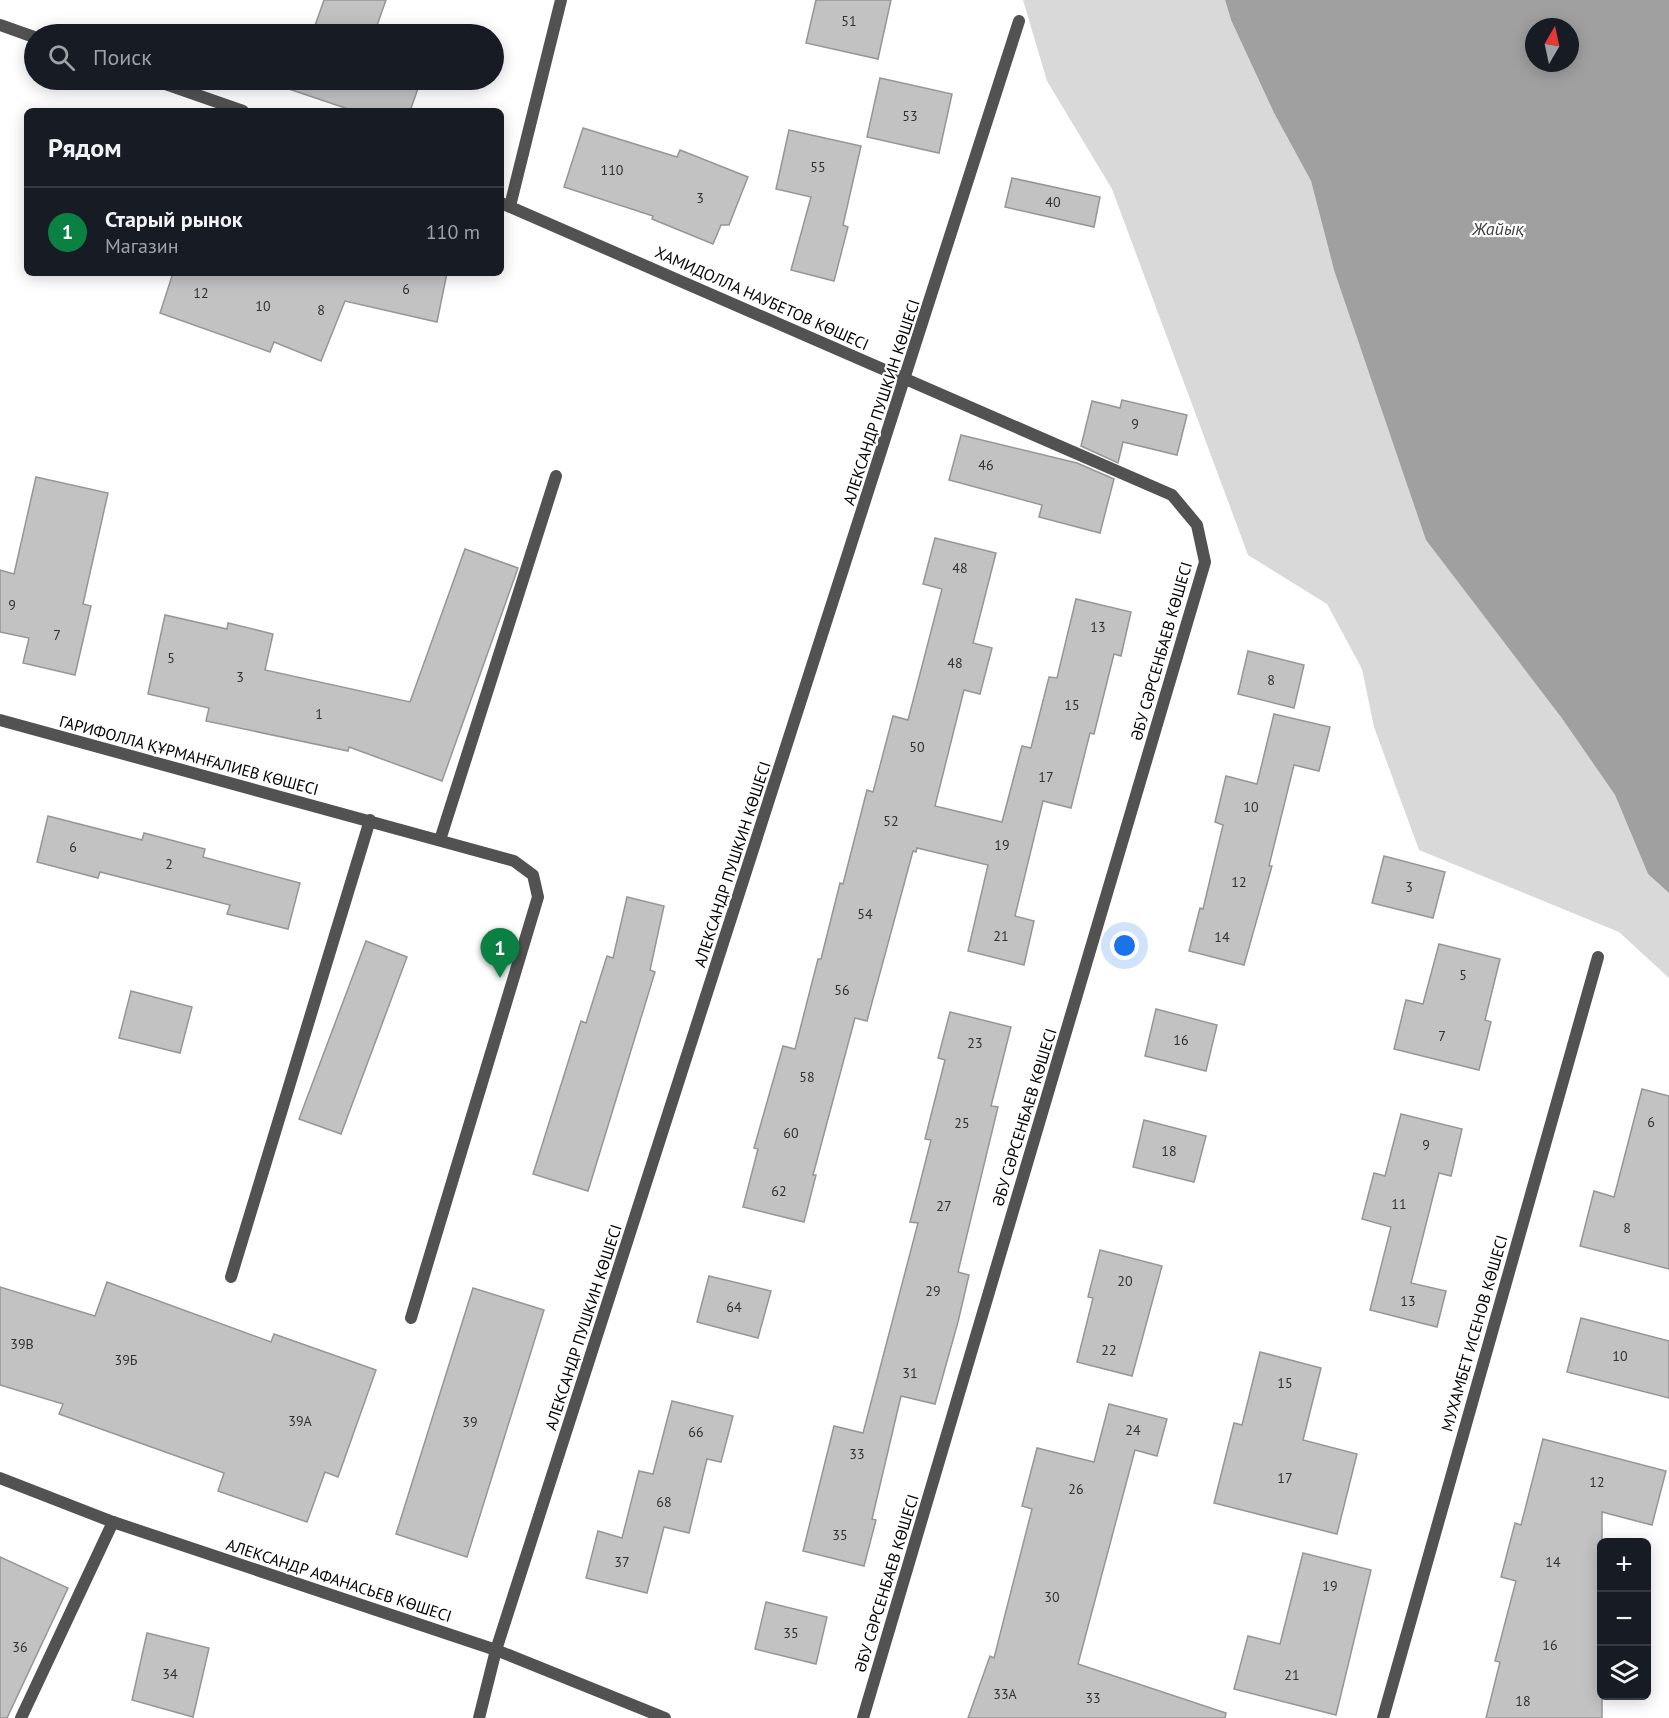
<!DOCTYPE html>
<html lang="ru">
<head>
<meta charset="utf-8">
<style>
  :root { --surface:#171b24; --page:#242831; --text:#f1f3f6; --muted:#9ea1a6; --line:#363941; --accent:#0b8043 }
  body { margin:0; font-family:"PT Sans",sans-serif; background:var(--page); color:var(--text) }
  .controls { position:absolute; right:18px; bottom:18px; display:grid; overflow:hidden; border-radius:9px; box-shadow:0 3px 15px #0003 }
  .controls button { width:54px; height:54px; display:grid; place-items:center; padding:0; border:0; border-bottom:2px solid var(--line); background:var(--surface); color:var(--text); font:30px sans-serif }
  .compass { position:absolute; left:1525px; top:18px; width:54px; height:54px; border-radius:50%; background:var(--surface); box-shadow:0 3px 15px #0003; rotate:9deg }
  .you { position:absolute; left:1125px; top:946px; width:21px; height:21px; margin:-15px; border:4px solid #fff; border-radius:50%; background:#1a73e8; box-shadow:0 0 0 9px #1a73e833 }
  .badge { display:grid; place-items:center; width:39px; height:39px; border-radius:50%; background:var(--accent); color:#fff; font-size:20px; font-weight:700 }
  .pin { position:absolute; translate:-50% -50px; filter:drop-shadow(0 2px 3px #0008) }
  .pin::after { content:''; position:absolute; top:32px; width:21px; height:18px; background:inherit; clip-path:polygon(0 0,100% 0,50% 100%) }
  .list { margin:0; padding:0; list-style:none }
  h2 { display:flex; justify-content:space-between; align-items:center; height:78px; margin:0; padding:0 24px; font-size:26px }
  h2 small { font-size:20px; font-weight:400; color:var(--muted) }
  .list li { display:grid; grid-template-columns:39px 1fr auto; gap:18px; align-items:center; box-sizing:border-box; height:90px; padding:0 24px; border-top:2px solid var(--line) }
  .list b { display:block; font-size:22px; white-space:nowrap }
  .list p { margin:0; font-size:20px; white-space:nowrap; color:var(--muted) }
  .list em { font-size:20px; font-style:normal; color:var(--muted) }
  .icon { flex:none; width:33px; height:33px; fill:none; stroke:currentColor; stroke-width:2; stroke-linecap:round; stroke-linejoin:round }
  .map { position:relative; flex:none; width:1669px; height:1718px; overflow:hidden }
  .search { position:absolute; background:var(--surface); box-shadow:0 3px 15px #0003; left:24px; top:24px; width:480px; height:66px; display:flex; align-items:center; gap:15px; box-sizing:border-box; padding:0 21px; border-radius:33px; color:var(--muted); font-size:22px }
  .panel { position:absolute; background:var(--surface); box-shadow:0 3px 15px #0003; left:24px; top:108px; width:480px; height:168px; border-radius:9px }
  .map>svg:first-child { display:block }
  .green { fill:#d9d9d9 }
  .water { fill:#a0a0a0; fill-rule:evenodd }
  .building { fill:#c2c2c2; stroke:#969696; stroke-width:1.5 }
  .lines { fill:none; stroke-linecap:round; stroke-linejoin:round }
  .street { stroke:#525252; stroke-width:12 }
  .labels { text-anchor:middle; stroke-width:4.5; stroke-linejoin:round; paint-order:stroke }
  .number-label { font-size:14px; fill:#303030 }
  .street-label { font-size:16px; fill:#000; stroke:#fff }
  .water-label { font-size:18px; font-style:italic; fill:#414141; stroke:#fff }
</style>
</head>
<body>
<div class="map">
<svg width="1669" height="1718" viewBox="0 0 1669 1718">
  <rect width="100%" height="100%" fill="#fff"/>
  <polygon class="green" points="1023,0 1225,0 1231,20 1274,113 1311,181 1334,270 1561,717 1615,795 1648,874 1669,893 1669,978 1619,932 1419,850 1374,727 1362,669 1327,604 1248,555 1112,189 1047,81"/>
  <path class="water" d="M1225 0H1669V893L1648 874 1615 795 1561 717 1426 540 1334 270 1311 181 1274 113 1231 20ZM1534 27H1570V63H1534Z"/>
  <g class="building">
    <polygon points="324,0 386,0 374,34 312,34"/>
    <polygon points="816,0 891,0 878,59 806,43"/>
    <polygon points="880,78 952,94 939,153 867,137"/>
    <polygon points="278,80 421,80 410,111 354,111 277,85"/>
    <polygon points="583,128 677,157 680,150 748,177 729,225 721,225 713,244 652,219 653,216 564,187"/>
    <polygon points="789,130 861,146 843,225 848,227 834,281 791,270 811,197 776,189"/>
    <polygon points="1012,178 1100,197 1094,227 1005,207"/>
    <polygon points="173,273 447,273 437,322 345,301 321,361 274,342 270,352 160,313"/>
    <polygon points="1122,400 1187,415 1177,455 1123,442 1118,463 1081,446 1092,401 1120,408"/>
    <polygon points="961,435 1077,463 1114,479 1100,533 1039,517 1042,505 949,480"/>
    <polygon points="36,477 108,493 83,604 91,606 75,675 23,663 29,638 0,632 0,570 14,574"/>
    <polygon points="935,538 996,553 973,643 992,648 980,694 964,690 935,806 1002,822 1022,746 1031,748 1049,677 1057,678 1076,599 1131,612 1121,656 1114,654 1094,734 1090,733 1071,808 1043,801 1015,916 1034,921 1024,965 968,951 988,865 917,848 916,852 913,851 867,1021 855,1018 813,1175 816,1175 804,1222 743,1207 758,1149 754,1148 783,1046 795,1049 818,959 821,959 840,883 843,884 867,790 873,792 893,716 908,720 942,589 923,584"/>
    <polygon points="465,549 518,568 442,781 349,747 348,751 206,721 209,708 148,694 165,615 227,629 228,623 273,634 265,670 410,702"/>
    <polygon points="1248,651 1304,665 1294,708 1238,694"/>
    <polygon points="1274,714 1330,727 1319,771 1294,765 1269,866 1272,866 1244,965 1189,951 1200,908 1203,909 1223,825 1215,822 1226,776 1257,784"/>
    <polygon points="48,816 142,840 144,833 205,849 203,857 300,883 288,929 227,914 230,905 100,872 98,878 37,862"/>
    <polygon points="1384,856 1445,872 1433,918 1372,903"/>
    <polygon points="627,897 664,906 650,970 655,972 588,1191 533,1174 581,1021 586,1023 607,956 613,958"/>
    <polygon points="366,941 407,957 341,1134 299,1119"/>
    <polygon points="1439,944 1500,959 1485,1020 1491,1022 1479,1070 1394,1049 1406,1000 1423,1004"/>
    <polygon points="131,991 192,1007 180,1053 119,1038"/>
    <polygon points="1156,1009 1217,1025 1206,1071 1145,1056"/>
    <polygon points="950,1012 1011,1027 991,1106 998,1107 958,1272 969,1275 958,1322 935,1404 901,1396 872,1519 876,1520 864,1566 803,1551 834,1426 863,1433 918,1223 910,1222 931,1140 925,1139 945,1060 938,1058"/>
    <polygon points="1642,1089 1669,1096 1669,1269 1580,1246 1594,1191 1614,1197"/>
    <polygon points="1401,1114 1462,1129 1451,1176 1439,1173 1411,1283 1446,1291 1437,1327 1370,1310 1391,1227 1362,1219 1374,1173 1385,1176"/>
    <polygon points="1144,1120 1206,1136 1194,1182 1133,1167"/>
    <polygon points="1100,1250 1162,1266 1132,1376 1077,1362 1093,1298 1088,1297"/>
    <polygon points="709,1276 771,1291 758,1338 697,1322"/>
    <polygon points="107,1282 271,1342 274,1334 376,1370 338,1477 325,1472 307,1522 218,1491 224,1473 59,1414 63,1404 0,1385 0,1287 95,1316"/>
    <polygon points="473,1288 544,1310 467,1557 396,1534"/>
    <polygon points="1581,1318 1669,1341 1669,1398 1567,1372"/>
    <polygon points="1260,1352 1321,1368 1303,1440 1357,1454 1337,1534 1214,1503 1234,1423 1242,1425"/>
    <polygon points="672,1401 733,1416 721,1462 707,1459 689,1533 664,1527 647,1593 586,1578 598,1531 622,1538 639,1471 653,1474"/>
    <polygon points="1109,1404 1167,1419 1157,1456 1135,1450 1078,1664 1226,1713 1225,1718 968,1718 990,1656 994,1658 1032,1509 1022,1506 1037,1448 1094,1462"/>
    <polygon points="1543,1439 1666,1471 1652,1525 1602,1512 1602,1718 1486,1718 1500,1662 1495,1661 1516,1581 1501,1577 1515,1523 1521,1525"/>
    <polygon points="1303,1553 1371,1570 1336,1715 1234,1689 1248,1636 1280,1644"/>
    <polygon points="0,1557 68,1588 7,1718 0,1718"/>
    <polygon points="766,1602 827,1617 816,1664 755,1649"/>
    <polygon points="147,1633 209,1648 193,1717 132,1700"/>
  </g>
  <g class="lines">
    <g class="street">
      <polyline points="0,25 34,37"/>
      <polyline points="154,80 243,111"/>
      <polyline points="501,203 1172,495 1197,525 1205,562 863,1718"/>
      <polyline points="510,206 561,0"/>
      <polyline points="0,720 514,861 533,875 538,897 411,1318"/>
      <polyline points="440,840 556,476"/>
      <polyline points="231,1277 370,820"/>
      <polyline points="0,1478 113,1522 496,1650 665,1718"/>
      <polyline points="21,1718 113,1522"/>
      <polyline points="479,1718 496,1650 1019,21"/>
      <polyline points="1383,1718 1598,957"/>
    </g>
  </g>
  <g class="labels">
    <g class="number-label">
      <text x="849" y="26">51</text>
      <text x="910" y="121">53</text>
      <text x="818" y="172">55</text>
      <text x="612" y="175">110</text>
      <text x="700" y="203">3</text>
      <text x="1053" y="207">40</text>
      <text x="406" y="294">6</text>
      <text x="201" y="298">12</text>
      <text x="263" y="311">10</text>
      <text x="321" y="315">8</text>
      <text x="1135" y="429">9</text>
      <text x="986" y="470">46</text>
      <text x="960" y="573">48</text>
      <text x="12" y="610">9</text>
      <text x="1098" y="632">13</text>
      <text x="57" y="640">7</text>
      <text x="171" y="663">5</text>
      <text x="955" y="668">48</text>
      <text x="240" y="682">3</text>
      <text x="1271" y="685">8</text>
      <text x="1072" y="710">15</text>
      <text x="319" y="719">1</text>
      <text x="917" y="752">50</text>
      <text x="1046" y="782">17</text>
      <text x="1251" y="812">10</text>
      <text x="891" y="826">52</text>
      <text x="1002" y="850">19</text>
      <text x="73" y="852">6</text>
      <text x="169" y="869">2</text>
      <text x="1239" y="887">12</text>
      <text x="1409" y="892">3</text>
      <text x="865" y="919">54</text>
      <text x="1001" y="941">21</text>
      <text x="1222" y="942">14</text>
      <text x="1463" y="980">5</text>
      <text x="842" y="995">56</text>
      <text x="1442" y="1041">7</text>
      <text x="1181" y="1045">16</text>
      <text x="975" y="1048">23</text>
      <text x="807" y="1082">58</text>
      <text x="1651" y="1127">6</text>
      <text x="962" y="1128">25</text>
      <text x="791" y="1138">60</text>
      <text x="1426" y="1150">9</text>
      <text x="1169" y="1156">18</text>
      <text x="779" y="1196">62</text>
      <text x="1399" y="1209">11</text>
      <text x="944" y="1211">27</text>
      <text x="1627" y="1233">8</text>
      <text x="1125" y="1286">20</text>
      <text x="933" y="1296">29</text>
      <text x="1408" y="1306">13</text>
      <text x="734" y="1312">64</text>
      <text x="22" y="1349">39В</text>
      <text x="1109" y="1355">22</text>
      <text x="1620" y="1361">10</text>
      <text x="126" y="1365">39Б</text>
      <text x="910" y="1378">31</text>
      <text x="1285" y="1388">15</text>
      <text x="300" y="1426">39А</text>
      <text x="470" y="1427">39</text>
      <text x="1133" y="1435">24</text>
      <text x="696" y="1437">66</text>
      <text x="857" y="1459">33</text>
      <text x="1285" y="1483">17</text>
      <text x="1597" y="1487">12</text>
      <text x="1076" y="1494">26</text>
      <text x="664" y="1507">68</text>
      <text x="840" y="1540">35</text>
      <text x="622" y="1567">37</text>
      <text x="1553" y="1567">14</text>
      <text x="1330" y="1591">19</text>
      <text x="1052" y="1602">30</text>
      <text x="791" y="1638">35</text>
      <text x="1550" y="1650">16</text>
      <text x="20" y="1652">36</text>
      <text x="170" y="1679">34</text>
      <text x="1292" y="1680">21</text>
      <text x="1005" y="1699">33А</text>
      <text x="1093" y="1703">33</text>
      <text x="1523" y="1706">18</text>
    </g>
    <g class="street-label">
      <text transform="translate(762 298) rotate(24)" y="6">ХАМИДОЛЛА НАУБЕТОВ КӨШЕСІ</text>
      <text transform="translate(881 402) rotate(-72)" y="6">АЛЕКСАНДР ПУШКИН КӨШЕСІ</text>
      <text transform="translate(1161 651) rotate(-74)" y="6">ӘБУ СӘРСЕНБАЕВ КӨШЕСІ</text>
      <text transform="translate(189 755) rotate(15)" y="6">ГАРИФОЛЛА ҚҰРМАНҒАЛИЕВ КӨШЕСІ</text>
      <text transform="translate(732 864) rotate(-72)" y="6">АЛЕКСАНДР ПУШКИН КӨШЕСІ</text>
      <text transform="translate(1024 1117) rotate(-73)" y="6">ӘБУ СӘРСЕНБАЕВ КӨШЕСІ</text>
      <text transform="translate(583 1327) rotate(-72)" y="6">АЛЕКСАНДР ПУШКИН КӨШЕСІ</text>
      <text transform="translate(1474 1333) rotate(-74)" y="6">МУХАМБЕТ ИСЕНОВ КӨШЕСІ</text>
      <text transform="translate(339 1580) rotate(18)" y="6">АЛЕКСАНДР АФАНАСЬЕВ КӨШЕСІ</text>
      <text transform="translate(886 1583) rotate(-73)" y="6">ӘБУ СӘРСЕНБАЕВ КӨШЕСІ</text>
    </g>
    <g class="water-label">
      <text x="1498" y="235">Жайық</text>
    </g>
  </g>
</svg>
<div class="controls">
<button>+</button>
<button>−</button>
<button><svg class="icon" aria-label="layers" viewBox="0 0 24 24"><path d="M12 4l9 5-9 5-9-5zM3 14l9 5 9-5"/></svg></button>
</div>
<svg class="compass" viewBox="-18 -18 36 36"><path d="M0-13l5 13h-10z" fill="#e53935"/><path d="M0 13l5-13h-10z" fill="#9ea1a6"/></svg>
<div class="you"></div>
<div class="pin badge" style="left:500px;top:978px">1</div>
<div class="search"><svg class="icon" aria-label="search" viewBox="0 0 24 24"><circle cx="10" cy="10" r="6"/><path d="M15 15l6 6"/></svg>Поиск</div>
<section class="panel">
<h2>Рядом<small></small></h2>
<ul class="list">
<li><span class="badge">1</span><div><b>Старый рынок</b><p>Магазин</p></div><em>110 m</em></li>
</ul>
</section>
</div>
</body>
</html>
